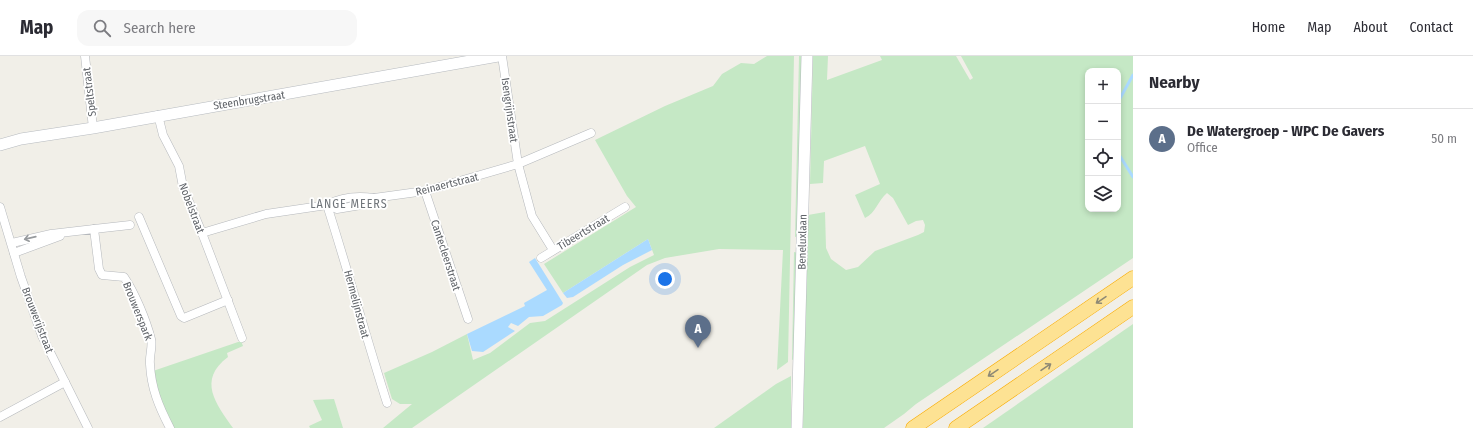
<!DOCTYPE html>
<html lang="en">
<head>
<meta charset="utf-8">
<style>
  :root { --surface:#fff; --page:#f7f7f7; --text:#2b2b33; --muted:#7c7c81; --line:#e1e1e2; --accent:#7c3aed }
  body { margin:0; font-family:"Fira Sans Condensed",sans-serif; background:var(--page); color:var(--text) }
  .controls { position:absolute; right:12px; top:12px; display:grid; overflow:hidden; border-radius:8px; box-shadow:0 2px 6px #0003 }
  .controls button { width:36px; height:36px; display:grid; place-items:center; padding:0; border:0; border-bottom:1px solid var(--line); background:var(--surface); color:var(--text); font:20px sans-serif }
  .you { position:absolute; left:665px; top:223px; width:14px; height:14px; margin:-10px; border:3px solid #fff; border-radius:50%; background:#1a73e8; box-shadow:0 0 0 6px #1a73e833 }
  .badge { display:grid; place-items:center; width:26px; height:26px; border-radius:50%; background:var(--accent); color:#fff; font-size:13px; font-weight:700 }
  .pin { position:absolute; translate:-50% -33px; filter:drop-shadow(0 1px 2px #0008) }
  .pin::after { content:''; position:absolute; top:21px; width:14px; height:12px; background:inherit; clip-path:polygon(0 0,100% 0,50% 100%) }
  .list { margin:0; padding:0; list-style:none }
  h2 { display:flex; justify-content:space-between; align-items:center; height:52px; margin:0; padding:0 16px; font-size:17px }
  h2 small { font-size:13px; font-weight:400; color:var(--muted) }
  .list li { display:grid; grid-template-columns:26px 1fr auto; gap:12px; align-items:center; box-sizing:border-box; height:60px; padding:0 16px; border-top:1px solid var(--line) }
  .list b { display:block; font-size:15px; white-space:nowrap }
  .list p { margin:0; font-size:13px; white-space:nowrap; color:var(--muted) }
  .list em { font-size:13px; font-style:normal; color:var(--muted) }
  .icon { flex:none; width:22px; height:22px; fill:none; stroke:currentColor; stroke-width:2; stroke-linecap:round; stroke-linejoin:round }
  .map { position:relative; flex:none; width:1133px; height:372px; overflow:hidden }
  header { display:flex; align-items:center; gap:24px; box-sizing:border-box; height:56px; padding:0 20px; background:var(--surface); border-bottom:1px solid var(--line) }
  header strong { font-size:19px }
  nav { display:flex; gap:22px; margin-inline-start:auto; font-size:14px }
  .search { width:280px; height:36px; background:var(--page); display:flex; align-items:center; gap:10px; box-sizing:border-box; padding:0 14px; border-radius:12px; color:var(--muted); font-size:15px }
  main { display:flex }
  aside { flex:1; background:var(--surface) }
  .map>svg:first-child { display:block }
  .green { fill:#c5e8c5; fill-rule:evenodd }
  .water { fill:#aadaff }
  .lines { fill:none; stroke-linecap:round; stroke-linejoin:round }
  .stream { stroke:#aadaff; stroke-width:3 }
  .street-casing { stroke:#b5b8bc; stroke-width:9 }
  .secondary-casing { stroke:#b6babf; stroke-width:12 }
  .highway-casing { stroke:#f9ab00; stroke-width:15 }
  .street { stroke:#fff; stroke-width:8 }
  .secondary { stroke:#fff; stroke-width:11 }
  .highway { stroke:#fde293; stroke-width:14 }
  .oneway { stroke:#979a9d }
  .oneway2 { stroke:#8e8975 }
  .labels { text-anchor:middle; stroke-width:3.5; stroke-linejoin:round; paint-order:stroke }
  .street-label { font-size:11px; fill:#5f6368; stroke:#fff }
  .neighbourhood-label { font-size:12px; letter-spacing:1px; fill:#70757a; stroke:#fff }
</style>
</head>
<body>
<header>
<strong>Map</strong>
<div class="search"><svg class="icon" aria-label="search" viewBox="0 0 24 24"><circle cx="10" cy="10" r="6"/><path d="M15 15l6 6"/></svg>Search here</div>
<nav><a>Home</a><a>Map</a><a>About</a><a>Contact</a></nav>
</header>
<main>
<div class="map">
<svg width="1133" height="372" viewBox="0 0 1133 372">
  <rect width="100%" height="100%" fill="#f1efe8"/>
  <g class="green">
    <polygon points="767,0 794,0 788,306 777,314 783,194 719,193 665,202 647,209 412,372 383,372 412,348 400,348 392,343 384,317 432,296 467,278 473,304 490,297 530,267 545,265 630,211 654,199 648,183 563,237 544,208 636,151 627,140 595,84 665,50 713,30 722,18 741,7 754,8"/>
    <polygon points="799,0 803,0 798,180 795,181"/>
    <path d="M813 0H828L827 24 882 4 880 0H956L970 24 973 22 961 0H1133V202L916 348 904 358 884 372H803L808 159 825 156 826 192 831 203 846 214 858 211 875 195 918 179 924 176 925 169 923 164 916 165 908 169 893 142 887 137C878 144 876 157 865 162L855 139 880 128 865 90 824 105 823 127 810 128ZM1088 15H1118V153H1088Z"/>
    <polygon points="794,196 798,197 796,302 792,304"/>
    <polygon points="1133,268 1133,372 983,372"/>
    <path d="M241 285 243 290 227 297 228 301C197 324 216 348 233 372H172L162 351 153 315Z"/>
    <polygon points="791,320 791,372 714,372 776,328"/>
    <polygon points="334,343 343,372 310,372 309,370 322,364 313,344"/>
  </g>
  <g class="water">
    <polygon points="648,183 652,194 623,209 573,241 567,242 563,237"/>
    <polygon points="535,202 563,247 562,249 543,260 529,261 518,270 511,267 508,271 515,275 483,296 472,295 467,278 525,250 524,247 547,234 529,206"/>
  </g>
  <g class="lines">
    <g class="stream">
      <polyline points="1118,46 1133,19"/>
      <polyline points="1118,97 1133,121"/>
    </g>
    <defs>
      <g id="street">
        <polyline points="85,0 93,72"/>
        <polyline points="502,0 518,108 532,160 553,194"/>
        <polyline points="158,59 163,79 179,110 183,131 202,177 242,282"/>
        <polyline points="425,135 468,263"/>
        <path d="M374 142C359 140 341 141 327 149 348 215 366 281 387 347"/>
        <polyline points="0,151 21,221 42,280 88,372"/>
        <polyline points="139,161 181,260 184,262 228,244"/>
        <polyline points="94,173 130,169"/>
        <polyline points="202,177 266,158 327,149 337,153 361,149 374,142 425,135 518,108 591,77"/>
        <path d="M12 187 51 178 94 173 99 213 102 219 124 221C135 237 146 264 151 283 153 291 149 300 150 308 151 332 159 351 170 372"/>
        <polyline points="14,197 60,180"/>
        <polyline points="541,202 625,151"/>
        <polyline points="0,361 65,326"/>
      </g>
      <g id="secondary">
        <polyline points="0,89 21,83 93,72 498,0"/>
        <polyline points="797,372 807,0"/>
      </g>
      <g id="highway">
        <polyline points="913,372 1133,222"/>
        <polyline points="956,372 1133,251"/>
      </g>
    </defs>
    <use href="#street" class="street-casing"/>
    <use href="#secondary" class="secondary-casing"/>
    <use href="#highway" class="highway-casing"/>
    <use href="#street" class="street"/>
    <use href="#secondary" class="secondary"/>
    <use href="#highway" class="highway"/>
  </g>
  <defs><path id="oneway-shaft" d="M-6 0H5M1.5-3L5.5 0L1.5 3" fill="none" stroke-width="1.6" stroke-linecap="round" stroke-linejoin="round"/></defs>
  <use class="oneway" href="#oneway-shaft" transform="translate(30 182) rotate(167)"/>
  <g class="oneway2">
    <use href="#oneway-shaft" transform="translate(1101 244) rotate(146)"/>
    <use href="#oneway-shaft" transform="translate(1046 311) rotate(-34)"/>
    <use href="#oneway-shaft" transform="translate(993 317) rotate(146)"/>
  </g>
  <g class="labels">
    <g class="street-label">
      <text transform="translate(89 36) rotate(-97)" y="4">Speltstraat</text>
      <text transform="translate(249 44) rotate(-9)" y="4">Steenbrugstraat</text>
      <text transform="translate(510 54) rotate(82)" y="4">Isengrijnstraat</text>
      <text transform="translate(447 128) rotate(-14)" y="4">Reinaertstraat</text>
      <text transform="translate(192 152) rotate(69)" y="4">Nobelstraat</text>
      <text transform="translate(583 176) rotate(-31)" y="4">Tibeertstraat</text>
      <text transform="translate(802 186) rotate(-89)" y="4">Beneluxlaan</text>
      <text transform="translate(446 199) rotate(72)" y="4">Cantecleerstraat</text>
      <text transform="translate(357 248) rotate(75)" y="4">Hermelijnstraat</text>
      <text transform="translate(138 255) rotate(68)" y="4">Brouwerspark</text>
      <text transform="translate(38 264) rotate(69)" y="4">Brouwerijstraat</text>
    </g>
    <g class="neighbourhood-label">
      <text x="349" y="152">LANGE MEERS</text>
    </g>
  </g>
</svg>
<div class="controls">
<button>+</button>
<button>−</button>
<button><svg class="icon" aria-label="locate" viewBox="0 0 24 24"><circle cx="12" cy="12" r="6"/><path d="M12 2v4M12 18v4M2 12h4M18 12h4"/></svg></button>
<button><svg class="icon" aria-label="layers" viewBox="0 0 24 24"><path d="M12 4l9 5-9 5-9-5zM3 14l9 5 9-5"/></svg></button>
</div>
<div class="you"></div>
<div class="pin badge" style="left:698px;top:292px;background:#5c6f8a">A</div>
</div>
<aside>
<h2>Nearby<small></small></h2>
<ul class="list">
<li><span class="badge" style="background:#5c6f8a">A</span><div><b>De Watergroep - WPC De Gavers</b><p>Office</p></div><em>50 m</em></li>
</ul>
</aside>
</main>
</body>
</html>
